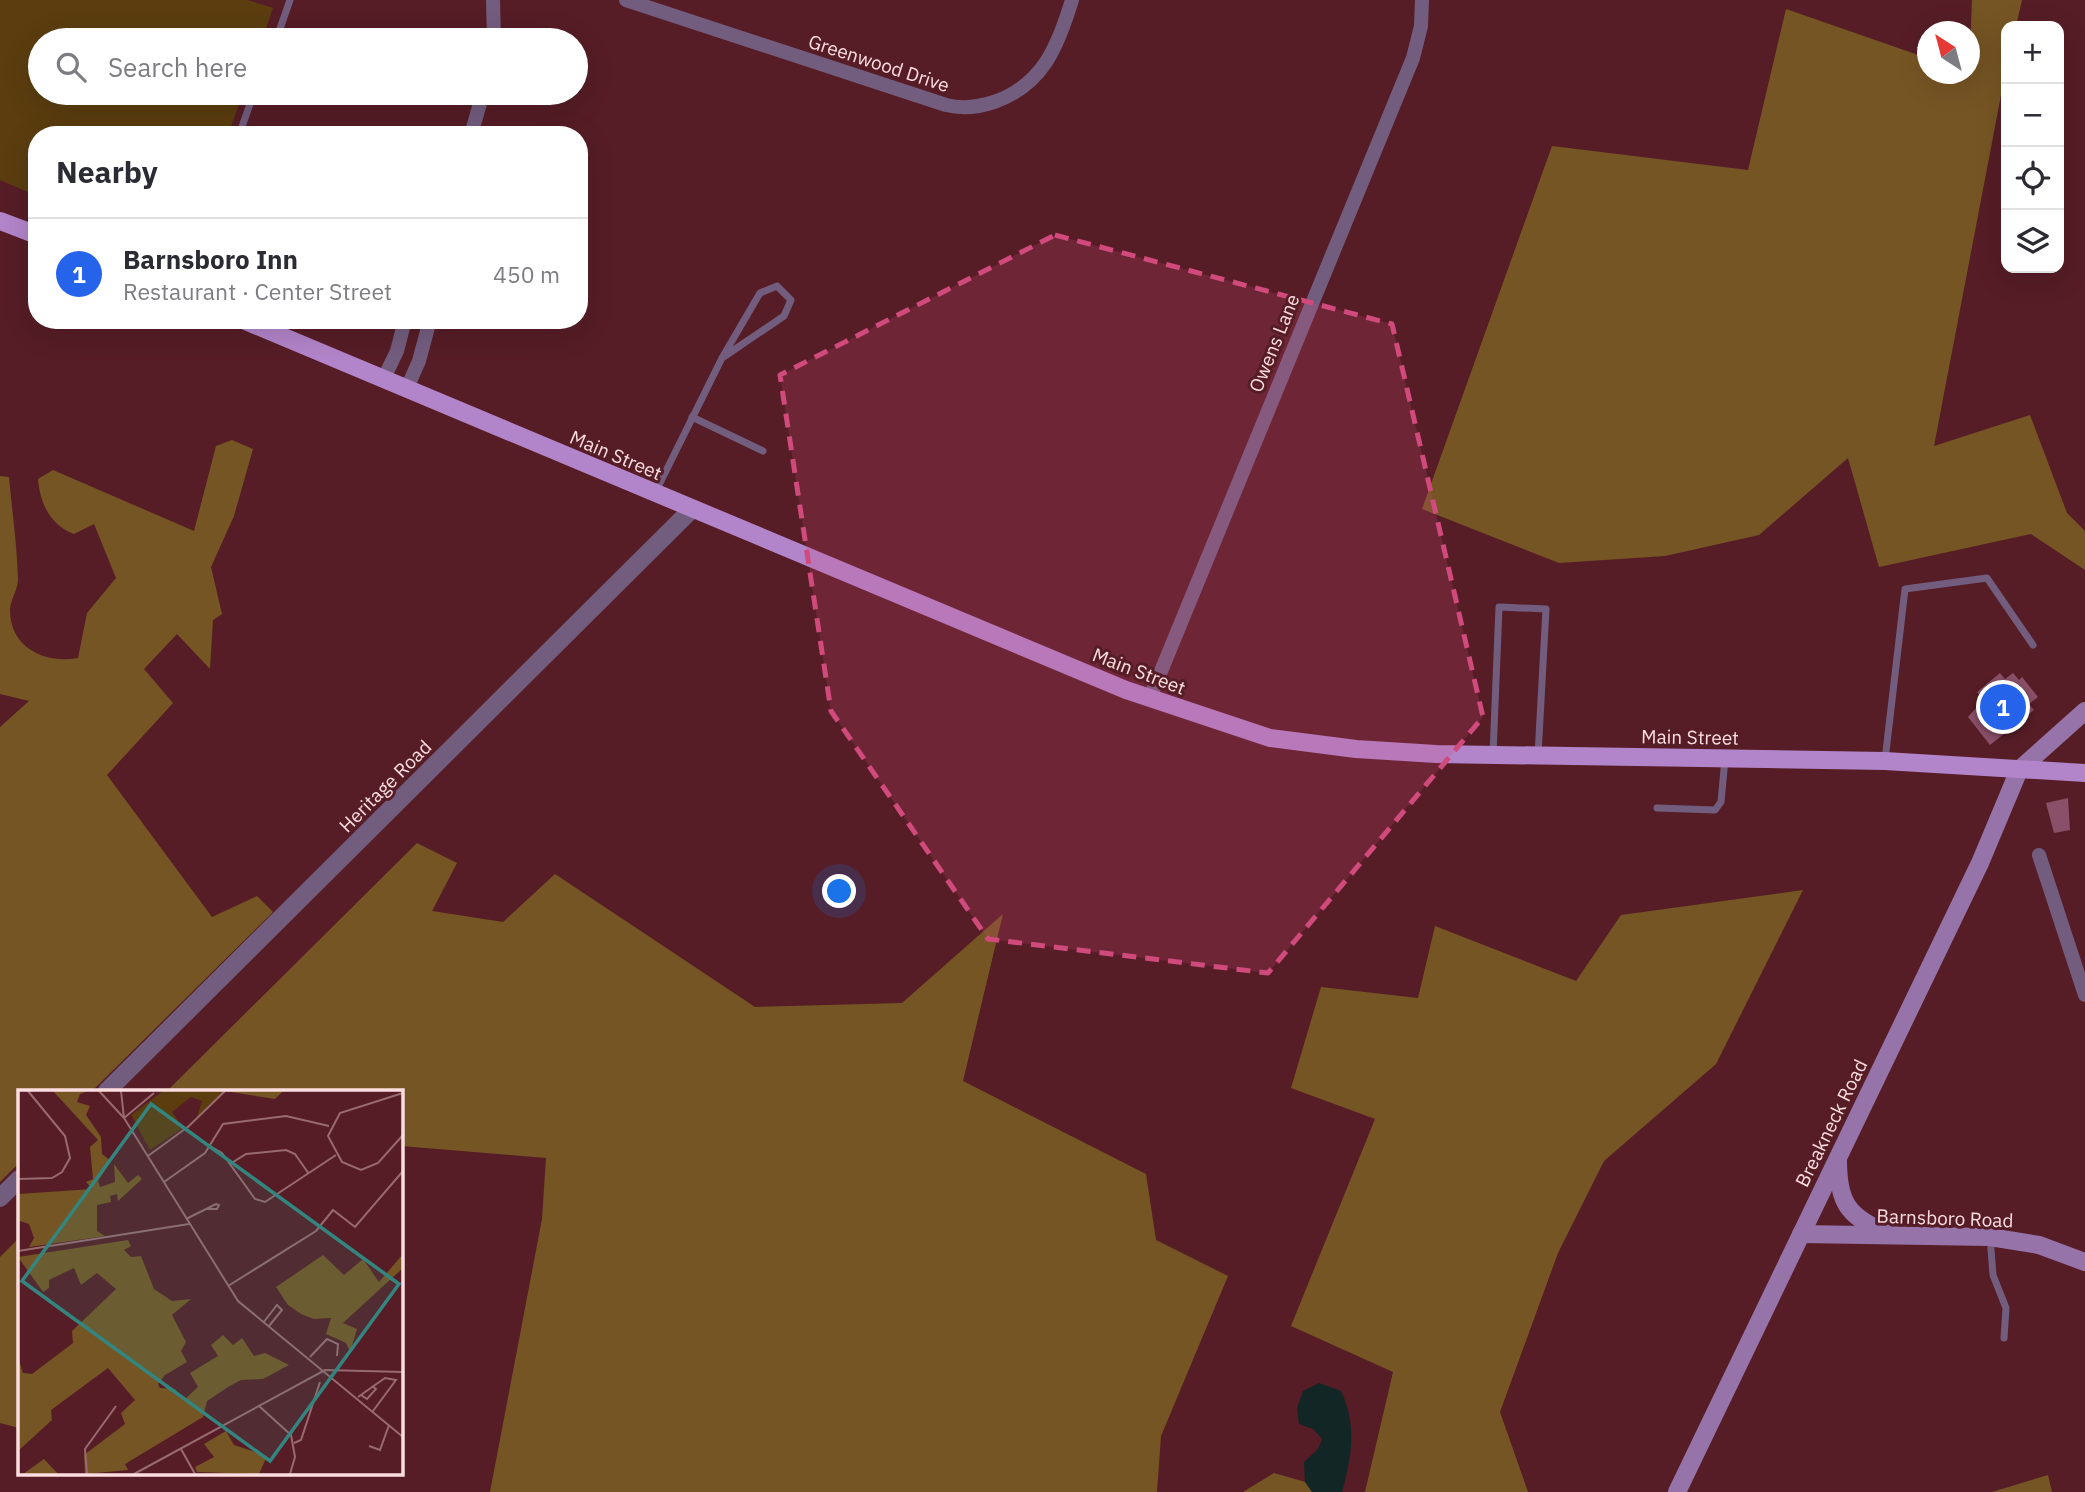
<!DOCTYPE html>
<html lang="en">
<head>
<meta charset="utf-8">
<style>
  :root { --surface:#fff; --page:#f2f2f3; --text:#2b2b33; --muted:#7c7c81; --line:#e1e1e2; --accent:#2563eb }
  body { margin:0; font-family:"IBM Plex Sans",sans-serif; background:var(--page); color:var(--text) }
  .controls { position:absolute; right:21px; top:21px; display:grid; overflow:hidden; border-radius:14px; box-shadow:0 7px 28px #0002 }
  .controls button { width:63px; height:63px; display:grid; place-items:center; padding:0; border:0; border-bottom:2px solid var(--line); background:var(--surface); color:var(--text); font:35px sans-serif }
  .compass { position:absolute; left:1917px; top:21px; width:63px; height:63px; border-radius:50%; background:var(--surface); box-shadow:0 7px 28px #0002; rotate:324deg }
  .you { position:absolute; left:840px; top:892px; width:24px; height:24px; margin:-18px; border:5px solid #fff; border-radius:50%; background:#1a73e8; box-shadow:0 0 0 10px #1a73e833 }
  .badge { display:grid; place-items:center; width:46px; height:46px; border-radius:50%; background:var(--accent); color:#fff; font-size:23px; font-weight:700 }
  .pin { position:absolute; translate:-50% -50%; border:4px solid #fff; box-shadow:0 2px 7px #0006 }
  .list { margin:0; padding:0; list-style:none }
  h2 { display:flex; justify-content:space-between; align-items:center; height:91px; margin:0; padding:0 28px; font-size:30px }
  h2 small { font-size:23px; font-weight:400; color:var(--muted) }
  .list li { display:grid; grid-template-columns:46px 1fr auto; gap:21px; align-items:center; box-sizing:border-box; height:112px; padding:0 28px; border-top:2px solid var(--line) }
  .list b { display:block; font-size:26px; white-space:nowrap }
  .list p { margin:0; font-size:23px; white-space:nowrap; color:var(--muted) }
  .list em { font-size:23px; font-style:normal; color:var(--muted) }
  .icon { flex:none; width:38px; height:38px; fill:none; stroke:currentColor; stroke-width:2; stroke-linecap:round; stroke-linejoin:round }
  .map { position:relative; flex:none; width:2085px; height:1492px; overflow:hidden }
  .search { position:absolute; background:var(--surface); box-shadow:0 7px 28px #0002; left:28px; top:28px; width:560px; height:77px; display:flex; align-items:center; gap:18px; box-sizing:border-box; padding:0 24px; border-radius:38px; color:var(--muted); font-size:26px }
  .panel { position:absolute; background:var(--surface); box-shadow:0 7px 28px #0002; left:28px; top:126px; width:560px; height:203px; border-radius:28px }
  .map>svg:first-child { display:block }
  .green { fill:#5b3d0f }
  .forest { fill:#765524 }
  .water { fill:#112625 }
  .building { fill:#8b5069 }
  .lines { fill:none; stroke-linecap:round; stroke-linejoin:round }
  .service { stroke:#735d7f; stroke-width:7 }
  .minor { stroke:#735d7f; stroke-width:14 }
  .tertiary { stroke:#735d7f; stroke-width:18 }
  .secondary { stroke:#9673a9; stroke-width:18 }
  .primary { stroke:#b284c9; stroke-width:18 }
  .marked { fill:#d14a7c; fill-opacity:0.2; stroke:#d14a7c; stroke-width:5; stroke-dasharray:14 9; stroke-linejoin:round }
  .labels { text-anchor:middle; stroke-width:6; stroke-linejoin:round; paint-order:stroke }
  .street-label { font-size:19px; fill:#fddee0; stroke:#561d26 }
  .inset-road { fill:none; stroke:#996a70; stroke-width:2 }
  .view { fill:#33867f; fill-opacity:0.15; stroke:#33867f; stroke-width:3.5 }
  .inset-edge { fill:none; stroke:#fddee0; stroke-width:3.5 }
</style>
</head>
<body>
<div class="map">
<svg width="2085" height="1492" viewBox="0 0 2085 1492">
  <rect width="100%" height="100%" fill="#561d26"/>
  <polygon class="green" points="0,0 248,0 273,8 262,40 40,40 40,93 243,93 228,135 37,135 37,196 0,180"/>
  <g class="forest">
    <polygon points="1972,0 2022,0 2016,26 2006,26 2006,69 1934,446 2030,415 2067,513 2085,531 2085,570 2031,534 1879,567 1848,458 1759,535 1665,556 1559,563 1422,509 1552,146 1748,170 1786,9 1927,58 1927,74 1969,74"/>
    <path d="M232 440 253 449 234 516 211 567 222 614 213 620 210 669 177 634 144 669 173 703 107 775 212 917 257 896 273 912 92 1091H19V1163L0 1182V727L29 701 0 694V476L9 477C12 511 17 545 18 579 18 590 10 600 10 610 10 648 45 664 78 658L87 613 116 578 94 524 74 534C50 525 40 503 38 479L53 470 194 531 216 446Z"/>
    <polygon points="417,843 457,863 432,911 503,922 555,874 755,1007 902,1003 1003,914 963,1081 1146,1174 1156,1240 1228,1276 1161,1436 1157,1492 490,1492 542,1219 546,1158 401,1146 401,1091 167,1091"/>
    <polygon points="1803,890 1716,1064 1604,1161 1558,1253 1500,1412 1528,1492 1365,1492 1393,1372 1291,1326 1375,1119 1291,1088 1321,987 1418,998 1435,926 1576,981 1621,915"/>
    <polygon points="19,1238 19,1428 0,1423 0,1257"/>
    <polygon points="1274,1473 1340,1492 1243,1492"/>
    <polygon points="2048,1475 2052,1492 1992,1492"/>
  </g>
  <path class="water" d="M1319 1383 1341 1391C1357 1425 1352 1456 1342 1492H1312L1305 1482 1304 1462 1318 1449 1322 1439 1313 1429 1299 1424 1297 1408 1303 1391Z"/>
  <g class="building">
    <polygon points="2000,673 2005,679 2013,673 2019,680 2022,677 2038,697 2029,704 2034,710 1990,745 1968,717 1983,700 1977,692"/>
    <polygon points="2068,798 2070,830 2054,833 2046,803"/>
  </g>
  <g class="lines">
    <g class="service">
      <polyline points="276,40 290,0"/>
      <polyline points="239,135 254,93"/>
      <polyline points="692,417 763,451"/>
      <polyline points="656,491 722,358 760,293 777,286 791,300 784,316 722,358"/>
      <polyline points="1493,754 1499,607 1546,609 1538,755"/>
      <polyline points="1885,760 1905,589 1987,578 2033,645"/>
      <polyline points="1657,808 1715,810 1721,802 1725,759"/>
      <polyline points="1990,1237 1993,1275 2006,1308 2004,1338"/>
    </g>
    <g class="minor">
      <polyline points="493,0 494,40"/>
      <path d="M626 0 946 105C962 109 979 107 994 102 1043 85 1058 46 1072 0"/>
      <polyline points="471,135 483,93"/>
      <polyline points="384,378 397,351 405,320"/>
      <polyline points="407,388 419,361 430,320"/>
      <polyline points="1150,698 1413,58 1421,26 1422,0"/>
      <polyline points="2039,855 2085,995"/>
    </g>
    <g class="tertiary">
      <polyline points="107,1091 691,510"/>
      <polyline points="0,1198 19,1179"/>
    </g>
    <g class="secondary">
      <path d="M1838 1160C1838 1201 1847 1216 1884 1232"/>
      <polyline points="1801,1234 1990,1237 2039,1245 2085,1262"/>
      <polyline points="1677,1492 1980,863 2019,770 2085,711"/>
    </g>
    <g class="primary">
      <polyline points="0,221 37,235"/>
      <polyline points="243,320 1126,690 1270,738 1356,749 1436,754 1885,761 2085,773"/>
    </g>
  </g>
  <path class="marked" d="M1055 235 1392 324 1483 717 1268 973 988 939 831 711 780 375Z"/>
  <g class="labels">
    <g class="street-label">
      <text transform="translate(879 63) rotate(18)" y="7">Greenwood Drive</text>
      <text transform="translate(1274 343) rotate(-68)" y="7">Owens Lane</text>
      <text transform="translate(616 455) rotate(23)" y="7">Main Street</text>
      <text transform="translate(1139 671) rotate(21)" y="7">Main Street</text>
      <text transform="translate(1690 737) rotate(1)" y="7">Main Street</text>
      <text transform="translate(385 786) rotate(-45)" y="7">Heritage Road</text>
      <text transform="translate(1831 1123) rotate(-64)" y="7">Breakneck Road</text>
      <text transform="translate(1945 1218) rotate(2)" y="7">Barnsboro Road</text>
    </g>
  </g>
  <g transform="translate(18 1090)">
    <rect width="385" height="385" fill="#561d26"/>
    <path d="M145 1H207L179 27 184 11 173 7 154 22 165 38 132 60 113 25Z" fill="#5b3d0f"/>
    <path d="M35 1H70L62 4 59 12 72 16 68 25 83 47 84 64 93 71 80 91 82 97 97 92 96 74 110 93 120 85 124 89 100 111 99 104 92 106 93 112 79 115V141L87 146 11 157 16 148 11 134 2 131 0 136V104L75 99 68 92 75 89 72 57 80 50ZM207 1H265L257 9ZM110 150 113 156 106 160 113 167 123 166 136 199 154 211 173 209 154 225 168 252 163 261 169 272 147 285 140 294 142 298 157 299 166 310 180 297 172 283 200 266 193 255 205 245 215 255 224 248 236 266 247 263 271 275 245 289 223 290 210 297 189 311 185 327 107 374 110 380 67 384 66 365 107 334 103 323 117 310 90 278 33 320 34 330 0 361V267L5 283 14 284 55 253 54 241 98 199 79 183 63 195 56 178 31 190V198L25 202 0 167ZM385 164V178L325 233 339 239 332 262 328 253 308 244 313 228 296 229 283 224 270 215 258 197 305 165 326 185 345 169 361 192ZM208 341 216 355 249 366 241 384 179 382 177 377 196 367 186 354ZM26 369 40 384H5Z" fill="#765524"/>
    <path class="inset-road" d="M81 1 106 28M103 1 106 28 220 211 385 347M385 3 322 23 310 46 324 72 343 80 360 73 385 45M106 28 136 3M192 56 204 63 237 109 247 112 318 65M130 66 171 36 207 1M212 74 228 64 268 60 277 64 291 84M0 89 34 88 44 82 52 68 47 46 10 1M146 92 187 63 205 34 268 26 311 36M168 129 198 114 201 115 199 119H188M0 161 171 134M210 196 298 141 315 120 337 137 385 81M245 233 259 215 264 220 251 236M292 267 309 249 320 254 319 266M343 305 349 309 358 299 354 296M340 307 367 288 378 290 355 321M241 316 273 345 277 367 272 384M276 353 283 350 302 292M351 356 362 360 371 335M163 359 177 384M69 384 67 359 98 316M116 384 307 280 385 282"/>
    <path class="view" d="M133 14 381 194 252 371 4 191Z"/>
    <rect width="385" height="385" class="inset-edge"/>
  </g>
</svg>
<div class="controls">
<button>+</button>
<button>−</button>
<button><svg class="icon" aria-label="locate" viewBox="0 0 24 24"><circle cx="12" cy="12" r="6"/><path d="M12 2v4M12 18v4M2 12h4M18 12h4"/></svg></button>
<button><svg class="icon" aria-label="layers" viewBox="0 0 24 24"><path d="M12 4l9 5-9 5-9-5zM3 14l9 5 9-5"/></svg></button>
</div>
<svg class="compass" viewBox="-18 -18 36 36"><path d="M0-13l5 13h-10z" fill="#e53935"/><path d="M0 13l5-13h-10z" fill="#7c7c81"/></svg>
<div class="you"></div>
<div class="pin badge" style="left:2003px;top:707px">1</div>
<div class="search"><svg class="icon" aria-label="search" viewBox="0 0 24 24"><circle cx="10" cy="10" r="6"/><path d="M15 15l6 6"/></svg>Search here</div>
<section class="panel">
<h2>Nearby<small></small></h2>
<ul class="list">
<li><span class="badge">1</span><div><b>Barnsboro Inn</b><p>Restaurant · Center Street</p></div><em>450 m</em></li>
</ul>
</section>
</div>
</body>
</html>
